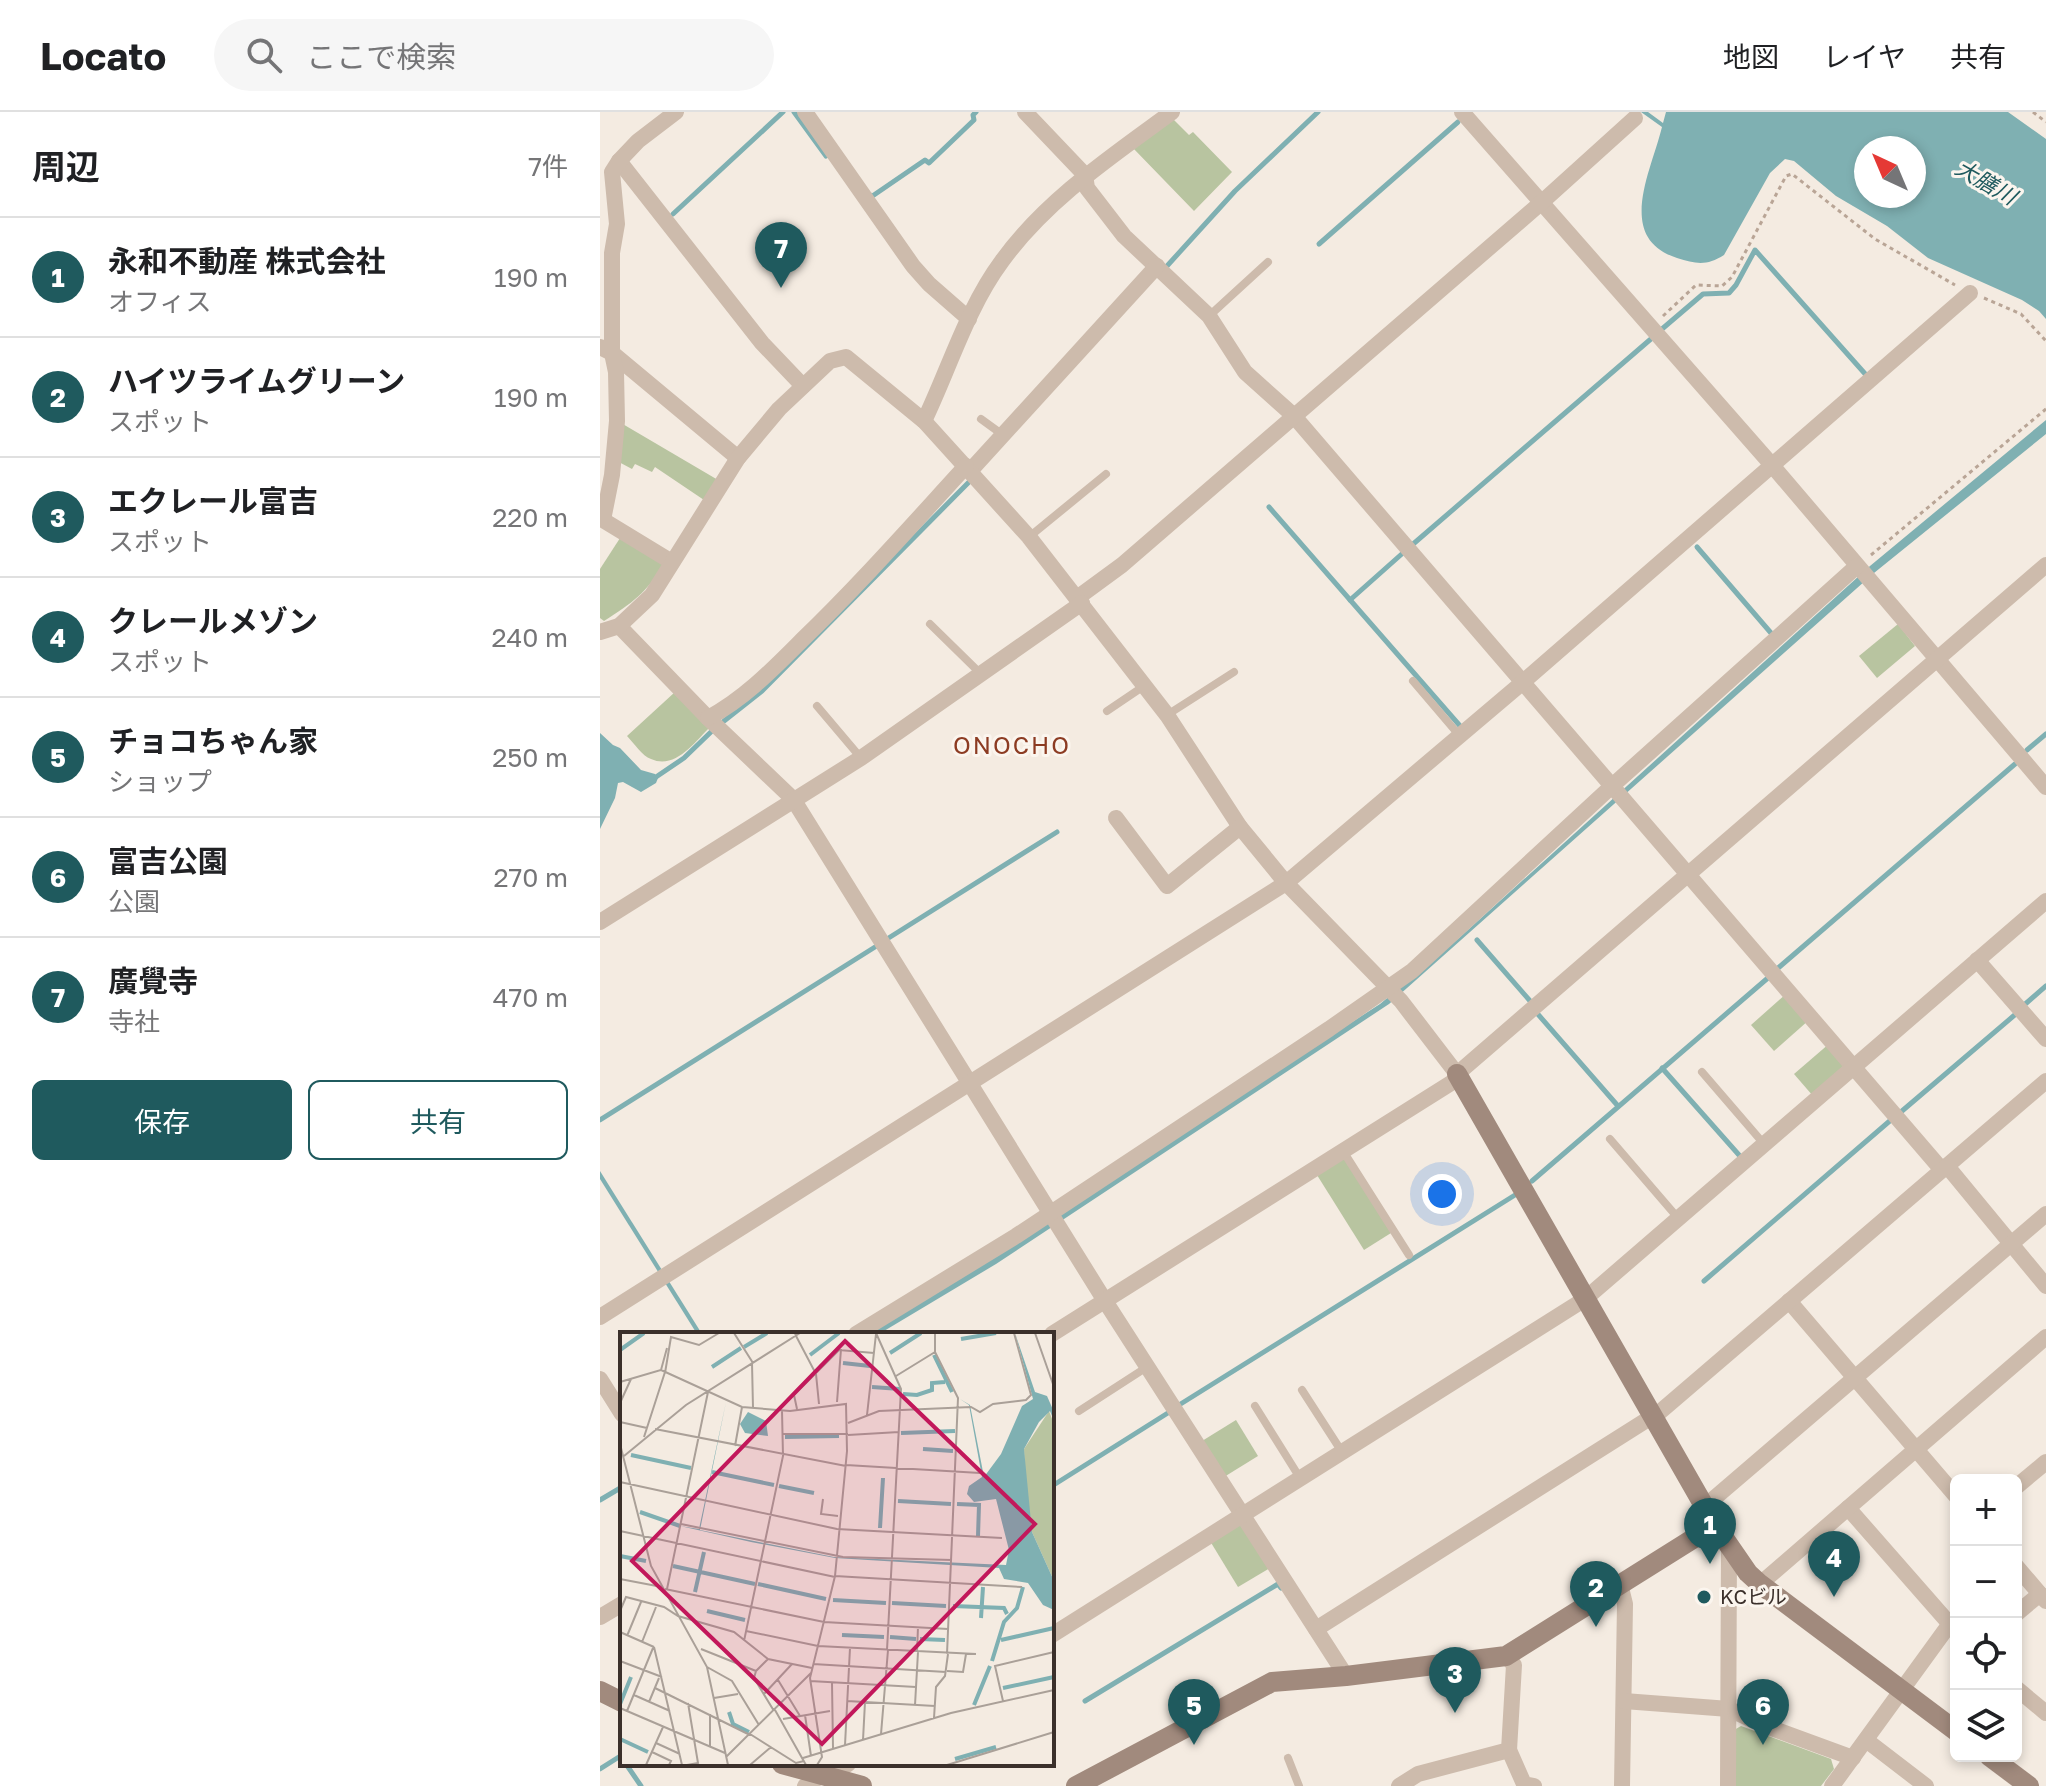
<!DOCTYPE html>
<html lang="ja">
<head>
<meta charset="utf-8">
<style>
  :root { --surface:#fff; --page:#f6f6f6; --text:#202124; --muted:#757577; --line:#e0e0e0; --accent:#1f5a5e }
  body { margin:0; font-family:"Golos Text","Noto Sans JP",sans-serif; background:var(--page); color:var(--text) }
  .controls { position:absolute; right:24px; bottom:24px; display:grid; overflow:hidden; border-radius:12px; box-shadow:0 4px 12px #0003 }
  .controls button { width:72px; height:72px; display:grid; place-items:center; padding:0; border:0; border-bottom:2px solid var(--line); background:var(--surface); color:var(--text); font:40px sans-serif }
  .compass { position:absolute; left:1254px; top:24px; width:72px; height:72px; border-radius:50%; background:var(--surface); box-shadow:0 4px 12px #0003; rotate:316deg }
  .you { position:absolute; left:842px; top:1082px; width:28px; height:28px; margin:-20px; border:6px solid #fff; border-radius:50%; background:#1a73e8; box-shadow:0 0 0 12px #1a73e833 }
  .badge { display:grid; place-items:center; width:52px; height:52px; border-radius:50%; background:var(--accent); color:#fff; font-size:26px; font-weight:700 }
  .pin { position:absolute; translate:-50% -66px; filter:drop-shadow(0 2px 4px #0008) }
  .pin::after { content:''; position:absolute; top:42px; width:28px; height:24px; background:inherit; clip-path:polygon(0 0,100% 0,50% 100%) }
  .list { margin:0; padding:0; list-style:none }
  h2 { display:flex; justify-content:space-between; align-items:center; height:104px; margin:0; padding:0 32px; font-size:34px }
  h2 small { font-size:26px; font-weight:400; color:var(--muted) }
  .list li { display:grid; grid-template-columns:52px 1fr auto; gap:24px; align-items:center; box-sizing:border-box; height:120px; padding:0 32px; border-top:2px solid var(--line) }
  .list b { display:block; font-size:30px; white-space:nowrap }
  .list p { margin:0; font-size:26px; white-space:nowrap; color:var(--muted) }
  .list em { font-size:26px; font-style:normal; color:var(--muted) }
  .actions { display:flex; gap:16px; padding:24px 32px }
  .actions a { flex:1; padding:18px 0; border:2px solid var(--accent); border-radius:12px; text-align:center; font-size:28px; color:var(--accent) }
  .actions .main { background:var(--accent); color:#fff }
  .icon { flex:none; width:44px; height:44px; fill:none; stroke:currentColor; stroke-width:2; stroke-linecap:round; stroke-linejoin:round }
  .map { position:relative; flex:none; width:1446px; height:1674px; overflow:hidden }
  header { display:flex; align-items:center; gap:48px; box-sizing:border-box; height:112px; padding:0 40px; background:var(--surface); border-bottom:2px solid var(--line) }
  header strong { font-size:38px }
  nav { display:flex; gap:44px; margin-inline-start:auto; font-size:28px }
  .search { width:560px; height:72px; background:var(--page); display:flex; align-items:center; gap:20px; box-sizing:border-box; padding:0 28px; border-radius:44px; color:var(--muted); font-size:30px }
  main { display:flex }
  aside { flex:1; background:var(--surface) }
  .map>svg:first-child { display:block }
  .green { fill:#b8c4a0 }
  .water { fill:#7fb0b2; fill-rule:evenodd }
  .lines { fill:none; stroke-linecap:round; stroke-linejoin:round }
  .stream { stroke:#7fb0b2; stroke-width:5 }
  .path { stroke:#b9a596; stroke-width:3; stroke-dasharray:4 4; stroke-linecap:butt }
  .lane { stroke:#cdbbac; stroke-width:8 }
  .street { stroke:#cdbbac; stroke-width:16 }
  .secondary { stroke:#a18a7d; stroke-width:20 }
  .poi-dot { fill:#1f5a5e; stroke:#fbf5ee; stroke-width:3 }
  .labels { text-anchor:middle; stroke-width:6; stroke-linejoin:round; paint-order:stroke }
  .poi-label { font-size:20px; fill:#3b302b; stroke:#fbf5ee; text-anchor:start }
  .water-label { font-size:22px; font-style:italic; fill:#1f5a5e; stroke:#fbf5ee }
  .quarter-label { font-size:24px; letter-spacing:2px; fill:#8c3b22; stroke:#fbf5ee }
  .inset-river { fill:none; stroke:#7fb0b2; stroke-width:4 }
  .inset-road { fill:none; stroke:#aaa098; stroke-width:2 }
  .view { fill:#c2185b; fill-opacity:0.15; stroke:#c2185b; stroke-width:4 }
  .inset-edge { fill:none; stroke:#3b302b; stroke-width:4 }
</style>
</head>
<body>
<header>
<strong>Locato</strong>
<div class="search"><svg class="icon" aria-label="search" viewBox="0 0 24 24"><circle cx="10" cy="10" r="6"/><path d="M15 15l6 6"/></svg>ここで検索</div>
<nav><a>地図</a><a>レイヤ</a><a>共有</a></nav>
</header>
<main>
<aside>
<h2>周辺<small>7件</small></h2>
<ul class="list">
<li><span class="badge">1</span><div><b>永和不動産 株式会社</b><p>オフィス</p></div><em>190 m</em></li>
<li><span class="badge">2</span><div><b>ハイツライムグリーン</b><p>スポット</p></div><em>190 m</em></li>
<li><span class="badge">3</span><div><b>エクレール富吉</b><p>スポット</p></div><em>220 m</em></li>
<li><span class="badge">4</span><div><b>クレールメゾン</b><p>スポット</p></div><em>240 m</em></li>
<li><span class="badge">5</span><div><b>チョコちゃん家</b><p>ショップ</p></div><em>250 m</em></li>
<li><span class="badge">6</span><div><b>富吉公園</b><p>公園</p></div><em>270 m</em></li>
<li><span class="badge">7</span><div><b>廣覺寺</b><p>寺社</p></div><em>470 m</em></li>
</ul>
<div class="actions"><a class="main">保存</a><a>共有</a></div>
</aside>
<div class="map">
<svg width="1446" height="1674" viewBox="0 0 1446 1674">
  <rect width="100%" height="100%" fill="#f4ebe1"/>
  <g class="green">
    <polygon points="572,6 589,23 593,20 632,60 594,99 533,36"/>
    <polygon points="21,311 118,368 104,388 55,355 52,360 35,352 32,357 17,349"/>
    <path d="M22 423 64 451C47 481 32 491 4 509L0 506V457Z"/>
    <polygon points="1298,512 1315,534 1277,566 1259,544"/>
    <path d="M75 580 110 615C95 630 75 658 51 647 42 644 34 631 27 624Z"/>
    <polygon points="1186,882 1209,908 1174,939 1151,913"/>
    <polygon points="1230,931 1248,951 1213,984 1194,962"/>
    <polygon points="744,1046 791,1121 764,1138 717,1063"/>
    <polygon points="636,1308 658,1344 624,1365 602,1329"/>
    <polygon points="638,1412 643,1413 670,1456 638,1475 610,1429"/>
    <polygon points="1141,1614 1231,1647 1234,1657 1221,1674 1132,1674 1134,1618"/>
  </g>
  <g class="water">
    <path d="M1041 0H1048L1063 11 1066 0H1408L1446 27V207L1439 199 1422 188 1328 146 1287 114 1236 84 1194 49 1185 47 1170 61 1124 143C1107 154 1096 152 1077 146 1015 126 1051 60 1062 15ZM1266 36H1314V84H1266Z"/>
    <polygon points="1446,308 1446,322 1274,461 789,892 396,1152 279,1222 269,1222 780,892 859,826 1270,454"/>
    <polygon points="0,621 13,633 20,636 41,658 55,662 58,666 56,671 41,680 23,670 18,671 15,686 0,717"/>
    <polygon points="0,1059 102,1222 97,1222 0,1067"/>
  </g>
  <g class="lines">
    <g class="stream">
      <polyline points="194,0 226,44"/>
      <polyline points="270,83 271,85 325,48 329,51 374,8 373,3 376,0"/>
      <polyline points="73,102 183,0"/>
      <polyline points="719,132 858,10"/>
      <polyline points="567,154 635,79 718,0"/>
      <polyline points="1062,217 1103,182 1129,181 1136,173 1155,138 1267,264"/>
      <polyline points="669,395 861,615"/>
      <polyline points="812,433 1052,226"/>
      <polyline points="1097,435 1171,521"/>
      <polyline points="750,488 804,440"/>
      <polyline points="124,609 162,579 369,370"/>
      <polyline points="1427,638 1446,622"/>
      <polyline points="56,665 84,646 113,618"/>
      <polyline points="287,827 457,720"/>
      <polyline points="877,828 931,890"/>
      <polyline points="1177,857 1415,652"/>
      <polyline points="1423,894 1446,874"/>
      <polyline points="936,900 1018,994"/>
      <polyline points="1062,956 1139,1043"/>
      <polyline points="1302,999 1417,901"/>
      <polyline points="0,1008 275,835"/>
      <polyline points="932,1069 1169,865"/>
      <polyline points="1104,1169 1292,1007"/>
      <polyline points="579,1293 915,1083"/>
      <polyline points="452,1374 571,1299"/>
      <polyline points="0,1388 22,1375"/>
      <polyline points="485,1589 678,1472 681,1476"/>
      <polyline points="26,1652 41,1674"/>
      <polyline points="0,1657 22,1643"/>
    </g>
    <g class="path">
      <polyline points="1433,0 1446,10"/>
      <polyline points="1384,186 1421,202 1446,229"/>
      <polyline points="1063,204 1096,173 1122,174 1132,165 1186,64 1192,62 1275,127 1355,173"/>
      <polyline points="1271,443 1446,297"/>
    </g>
    <g class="lane">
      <polyline points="609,204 668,150"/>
      <polyline points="381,307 403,323"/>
      <polyline points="429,425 506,362"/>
      <polyline points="330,512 381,562"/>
      <polyline points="813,569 859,623"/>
      <polyline points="217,594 261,646"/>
      <polyline points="507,599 544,574"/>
      <polyline points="567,603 634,560"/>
      <polyline points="1102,960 1164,1032"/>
      <polyline points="1010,1027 1078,1106"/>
      <polyline points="743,1039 809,1143"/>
      <polyline points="702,1278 742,1340"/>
      <polyline points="655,1294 700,1366"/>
      <polyline points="479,1299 547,1255"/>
      <polyline points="688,1646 699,1674"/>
    </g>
    <g class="street">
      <polyline points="205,0 313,154 329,172 369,207"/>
      <polyline points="425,0 485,63 487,76 524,124 609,204 645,260 693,303 1342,1058"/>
      <polyline points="862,0 1171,352 1446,675"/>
      <polyline points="19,49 162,231 203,274"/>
      <polyline points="0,235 12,241 138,346"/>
      <path d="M324 309C349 257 367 196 402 149 446 88 512 44 572 0"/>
      <polyline points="370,359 557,154"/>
      <polyline points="72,450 3,408 12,363 17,309 16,260 12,241 12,141 17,112 12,60 19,49 38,29 76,0"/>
      <polyline points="477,486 522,453 942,90 1035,6"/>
      <polyline points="19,514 108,606 193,687 505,1189 746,1564"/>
      <polyline points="0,520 19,514 52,483 138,346 179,297 230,249 246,245 324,309 429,425 567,603 640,715 686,771 801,889 857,962 1446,453"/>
      <path d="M108 606C144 587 173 557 202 528 259 473 312 413 366 354"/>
      <polyline points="516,706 567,774 640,715"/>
      <polyline points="0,810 261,646 482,491"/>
      <polyline points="1377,848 1446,927"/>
      <polyline points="1347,1054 1446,1174"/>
      <polyline points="1189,1189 1356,1384"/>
      <polyline points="0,1205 686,771 923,570 1370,181"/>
      <polyline points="256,1222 416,1124 729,917 812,859 1012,674 1257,454"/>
      <polyline points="452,1222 859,966"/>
      <polyline points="0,1267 22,1302"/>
      <polyline points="1054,1305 1446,969"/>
      <polyline points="1416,1375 1446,1350"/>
      <polyline points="1104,1395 1446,1102"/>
      <polyline points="1248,1396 1355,1518"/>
      <polyline points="1416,1454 1446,1489"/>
      <polyline points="1020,1472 1025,1492 1022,1674"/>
      <polyline points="1160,1472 1446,1225"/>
      <polyline points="1416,1502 1440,1482"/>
      <polyline points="0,1505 22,1492"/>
      <polyline points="716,1517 1053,1304"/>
      <polyline points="452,1523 985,1187 1446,789"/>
      <polyline points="1416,1576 1446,1601"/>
      <polyline points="1024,1589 1129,1597 1163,1613 1253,1646"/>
      <polyline points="1266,1628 1326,1674"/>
      <polyline points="909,1638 924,1672 934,1674"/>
      <polyline points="225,1665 248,1652"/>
      <polyline points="205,1674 221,1664"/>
      <polyline points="799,1674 818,1662 909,1638 914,1553 906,1544"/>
      <polyline points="1128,1674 1129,1434"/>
      <polyline points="1232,1674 1349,1513"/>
    </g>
    <g class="secondary">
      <polyline points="857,962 1115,1413 1148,1461 1160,1472 1356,1619"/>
      <polyline points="0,1579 22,1590"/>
      <polyline points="1389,1644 1429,1674"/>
      <polyline points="182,1652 262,1674"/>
      <polyline points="476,1674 672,1570 746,1564 906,1544 1115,1413"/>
    </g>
  </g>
  <circle class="poi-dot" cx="1104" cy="1485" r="8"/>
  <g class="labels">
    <g class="poi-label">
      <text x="1120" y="1492">KCビル</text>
    </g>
    <g class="water-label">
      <text transform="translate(1386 70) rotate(30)" y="8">大膳川</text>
    </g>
    <g class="quarter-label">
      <text x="412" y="642">ONOCHO</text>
    </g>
  </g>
  <g transform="translate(20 1220)">
    <rect width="434" height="434" fill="#f4ebe1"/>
    <path d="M429 79 434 92V249L412 200 405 146 404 117Z" fill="#b8c4a0"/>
    <path d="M395 1 415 60 427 64 434 80V89L430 79 419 90 404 117 412 200 434 249V278L423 273 408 251 384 247 379 236 215 226 131 210 60 194 79 197 106 70 80 198 214 225 386 233 389 218 376 167 354 170 347 162 349 154 362 145 349 73 340 67 350 73 364 145 381 122 402 74 413 67ZM128 80 146 89 148 104 125 101 120 92Z" fill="#7fb0b2"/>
    <path class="inset-river" d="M341 7 376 1M124 15 147 1M0 18 24 1M270 21 301 1M190 23 219 1M314 23 332 60M223 31 250 34M92 35 121 16M252 55 280 57M283 62 297 63 312 58V51L325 50M281 101 335 99M165 105 219 104M303 117 333 119M11 123 71 136M92 140 154 153M159 154 194 161M278 169 331 172M337 172 359 173 358 204M20 180 60 194M260 196 263 146M0 224 26 229M53 234 135 252M138 252 206 267M75 260 84 220M213 268 266 271M272 271 326 274M333 274 384 276 387 282M87 279 125 288M361 286 363 255M222 303 264 305M270 305 296 307M300 307 325 308M381 308 434 296M372 329 384 290 397 276 403 255M383 356 434 345M0 372 11 345M354 373 370 334M109 380 113 392 129 400M0 407 28 420M335 427 376 415"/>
    <path class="inset-road" d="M114 1 133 31M256 1 281 57 267 318M315 1V20L338 66 327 322M415 1 434 55M175 2 196 42 199 72M132 31 133 76M41 38 122 75 170 79 226 72 227 119 215 244 190 346 202 425 197 433M45 41 51 5 79 13 99 1M276 44 315 20M0 50 41 38 47 16M217 70 221 17M0 71 11 47M177 77 174 63 219 18 254 21M247 83 256 2M0 90 27 96M228 91 259 79 351 75 360 80 373 72 406 68 411 63 394 1M35 97 226 134M162 102H228M228 103 279 100M24 105 45 40M0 112 31 234 87 335 108 433M115 114 122 75M4 124 66 73 180 1M226 133 360 141M0 150 217 197 382 206M203 167 201 182 218 184M61 192 223 225 332 228M0 199 215 245M215 244 402 255M0 247 42 255M45 257 204 290 328 297M47 257 88 60M0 279 6 265 44 275 58 284 114 300 148 327 192 336M126 299 198 314M0 300 34 315M7 304 21 270M124 309 163 124 162 79M22 310 36 275M198 314 356 322M34 315 62 433M81 317 136 339 148 327M297 320 298 295M0 329 42 345M193 332 326 340M87 335 112 349 139 393M136 339 134 346 154 379M327 339 343 340 346 322M158 348 180 384M190 349 296 355M212 351 213 416M35 356 130 403M144 362 172 332M14 363 50 379M94 366 118 362M227 369 315 374M383 369 375 334 434 320M29 370 39 346M295 373 298 320M0 376 105 421M155 378 186 433M7 379 33 316M90 382V414M185 383 191 424M314 386 316 355 325 344 328 322M163 387 210 379M130 402 176 431 184 429M261 402 268 318M243 408 245 370M36 411 60 422M225 413 230 316M32 420 51 429 49 433M106 425 191 341M183 426 331 381 434 358M26 433 43 395M67 433 78 431 68 371M130 433 151 415M327 433 434 400"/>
    <path class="view" d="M225 9 415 192 202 412 12 229Z"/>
    <rect width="434" height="434" class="inset-edge"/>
  </g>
</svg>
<div class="controls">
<button>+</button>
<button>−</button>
<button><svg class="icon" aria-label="locate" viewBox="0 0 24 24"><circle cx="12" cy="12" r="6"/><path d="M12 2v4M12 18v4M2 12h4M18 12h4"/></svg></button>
<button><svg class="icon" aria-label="layers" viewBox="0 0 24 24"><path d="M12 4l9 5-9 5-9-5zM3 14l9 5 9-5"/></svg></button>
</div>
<svg class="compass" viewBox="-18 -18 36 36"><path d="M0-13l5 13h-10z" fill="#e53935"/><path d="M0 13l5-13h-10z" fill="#757577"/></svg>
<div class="you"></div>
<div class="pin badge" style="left:1110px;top:1452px">1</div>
<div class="pin badge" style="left:996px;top:1515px">2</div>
<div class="pin badge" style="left:855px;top:1601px">3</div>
<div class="pin badge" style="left:1234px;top:1485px">4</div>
<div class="pin badge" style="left:594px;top:1633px">5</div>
<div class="pin badge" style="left:1163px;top:1633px">6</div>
<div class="pin badge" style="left:181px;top:176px">7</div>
</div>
</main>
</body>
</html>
